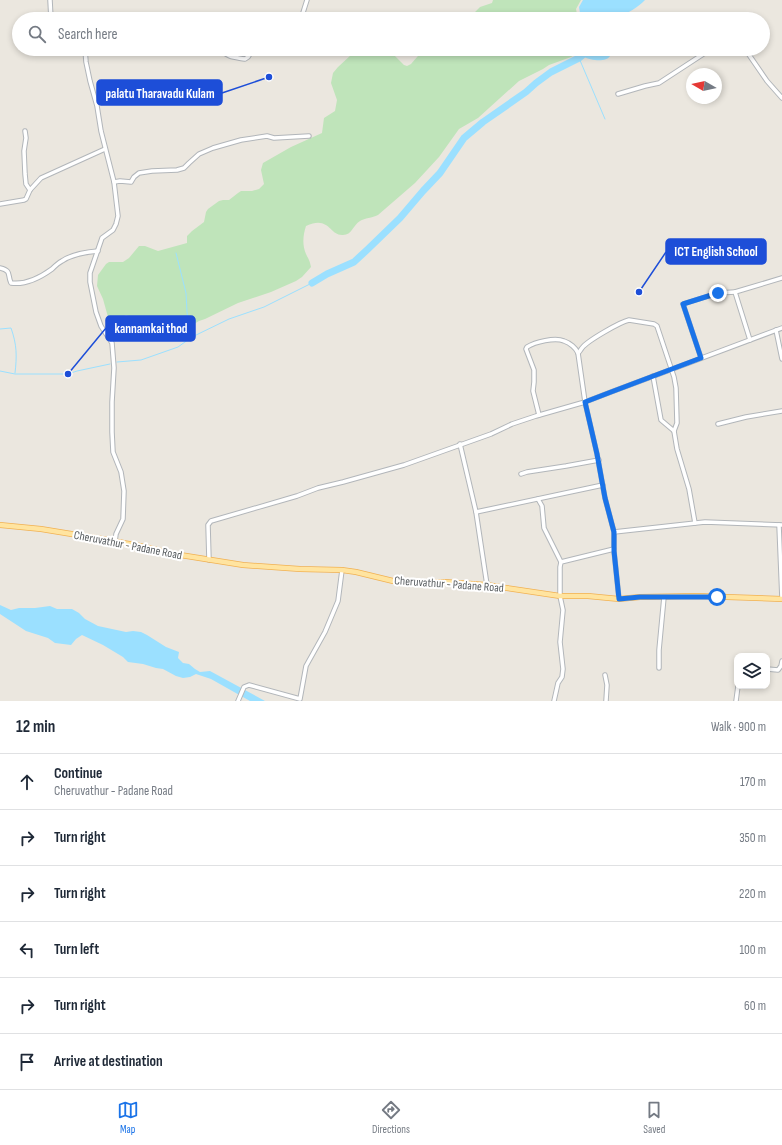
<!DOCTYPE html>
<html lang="en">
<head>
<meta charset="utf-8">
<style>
  :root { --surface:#fff; --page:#f2f2f3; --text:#1f2937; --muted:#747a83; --line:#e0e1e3; --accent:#1a73e8 }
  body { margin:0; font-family:"Sofia Sans Condensed",sans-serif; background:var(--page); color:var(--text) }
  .controls { position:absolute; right:12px; bottom:12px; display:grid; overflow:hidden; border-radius:8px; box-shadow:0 2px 6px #0003 }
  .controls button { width:36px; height:36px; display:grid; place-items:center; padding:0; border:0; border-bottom:1px solid var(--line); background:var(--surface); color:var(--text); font:20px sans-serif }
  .compass { position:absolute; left:686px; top:68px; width:36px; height:36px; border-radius:50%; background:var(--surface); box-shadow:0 2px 6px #0003; rotate:279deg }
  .stop { position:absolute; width:12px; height:12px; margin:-9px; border:3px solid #1a73e8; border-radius:50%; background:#fff }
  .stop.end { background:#1a73e8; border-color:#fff; box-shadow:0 1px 4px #0008 }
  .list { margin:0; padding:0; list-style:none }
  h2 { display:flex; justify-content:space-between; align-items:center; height:52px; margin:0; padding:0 16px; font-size:17px }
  h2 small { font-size:13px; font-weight:400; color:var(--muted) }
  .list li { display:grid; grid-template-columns:26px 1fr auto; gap:12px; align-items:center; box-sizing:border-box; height:56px; padding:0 16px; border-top:1px solid var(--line) }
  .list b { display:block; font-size:15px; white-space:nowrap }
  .list p { margin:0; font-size:13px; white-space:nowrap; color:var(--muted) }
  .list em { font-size:13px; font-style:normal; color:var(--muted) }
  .icon { flex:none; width:22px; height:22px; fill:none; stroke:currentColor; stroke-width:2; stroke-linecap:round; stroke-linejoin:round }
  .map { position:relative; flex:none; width:782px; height:701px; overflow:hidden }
  .search { position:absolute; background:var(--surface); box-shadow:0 2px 6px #0003; left:12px; right:12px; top:12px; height:44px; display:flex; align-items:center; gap:10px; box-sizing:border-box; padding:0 14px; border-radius:22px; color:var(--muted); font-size:15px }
  .sheet { height:388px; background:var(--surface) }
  nav { display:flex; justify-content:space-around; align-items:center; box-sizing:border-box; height:56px; border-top:1px solid var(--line); background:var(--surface); font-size:11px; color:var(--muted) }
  nav a { display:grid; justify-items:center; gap:2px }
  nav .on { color:var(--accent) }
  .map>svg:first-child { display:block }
  .green { fill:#bfe4ba }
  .water { fill:#9be0ff }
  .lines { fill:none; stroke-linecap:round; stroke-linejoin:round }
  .stream { stroke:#9be0ff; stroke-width:1 }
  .river { stroke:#9be0ff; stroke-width:7 }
  .minor-casing { stroke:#b2b6ba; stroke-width:5.5 }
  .major-casing { stroke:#f1b152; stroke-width:6 }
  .minor { stroke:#fff; stroke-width:3.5 }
  .major { stroke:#ffe4a0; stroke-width:4.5 }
  .route { stroke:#1a73e8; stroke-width:5 }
  .labels { text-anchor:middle; stroke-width:4; stroke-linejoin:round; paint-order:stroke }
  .street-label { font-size:12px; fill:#585d60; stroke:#fff }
  .leader { fill:none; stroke:#1d4ed8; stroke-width:1.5 }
  .callout-dot { fill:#1d4ed8; stroke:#fff; stroke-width:1.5 }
  .callout { fill:#1d4ed8; stroke:#1d4ed8; stroke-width:1.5 }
  .callout-label { font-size:13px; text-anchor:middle; font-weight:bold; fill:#fff }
</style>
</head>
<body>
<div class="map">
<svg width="782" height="701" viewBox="0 0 782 701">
  <rect width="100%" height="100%" fill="#ebe7df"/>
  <g class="green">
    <polygon points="493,0 581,0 576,9 578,19 465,19 471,16 480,7 492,3"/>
    <path d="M367 49H386L392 53 404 65 407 66 411 64 424 49H576L575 54 571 57 549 65 543 69 519 81 478 118 459 129 439 157 415 183 378 215C372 218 365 218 360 221 353 225 352 235 343 235 329 236 330 215 306 226 303 235 302 245 306 254 308 258 310 261 311 267L302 277 296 281 271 292 238 303 205 319 199 321 177 334 156 333 146 336 139 335 137 333 129 316 126 315 117 320 110 319 108 317 103 299 97 286 98 275 106 264 109 262H123L129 258 139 246H145L158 251 187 243V236L192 231 204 222 206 212 208 209 219 201 223 200H229L238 193 241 191H252L259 189 264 184 261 170 263 163 291 147 322 133 324 118 335 111 337 100 331 83 333 73 338 67 351 55Z"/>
  </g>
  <g class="water">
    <path d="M583 0H645C638 8 627 12 619 19H581L579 7Z"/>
    <path d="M579 49H612C612 50 611 55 610 56 606 63 590 60 584 57Z"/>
    <polygon points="0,605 11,610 19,608 35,608 50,606 57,609 72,609 79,613 85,619 98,626 126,632 133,631 141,632 147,635 166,647 179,652 178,658 183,663 189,664 195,669 200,672 210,671 265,701 250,701 211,679 196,674 190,677 183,678 176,676 163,669 156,668 143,664 128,662 123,657 103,645 82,635 76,639 71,645 55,643 48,638 26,631 0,614"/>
  </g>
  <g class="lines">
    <g class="stream">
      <polyline points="579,58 605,119"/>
      <polyline points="176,253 186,293 187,312 190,338"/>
      <path d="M0 329 11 328C17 345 17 356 15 373"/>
      <polyline points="117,362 141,360 178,347 192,337 229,319 264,307 312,283"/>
      <polyline points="0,371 15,374 68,374 77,371 110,364"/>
    </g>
    <polyline class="river" points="312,283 327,274 354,262 368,249 400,218 423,191 440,173 464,138 483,122 526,92 536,83 551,72 579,58 590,49"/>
    <defs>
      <g id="minor">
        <polyline points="50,0 51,19"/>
        <polyline points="301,19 307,0"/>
        <polyline points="85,49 86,62 90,81 97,106 101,131 114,182 118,216 116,224 113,230 102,238 90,273 90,282 96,312 101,326 112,343 114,368 112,402 112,432 113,452 121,472 124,491 123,519 116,534 115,542"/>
        <path d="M220 49C229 58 233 57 245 59L248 57 253 49"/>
        <polyline points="745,49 767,81 782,98"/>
        <polyline points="618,94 645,86 659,83 711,49"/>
        <polyline points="25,131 26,138 24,151 25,174 26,184 30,190"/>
        <polyline points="114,182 120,181 131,182 134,177 139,173 152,171 177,170 184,168 189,163 199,154 213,148 241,140 267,136 274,138 309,136"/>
        <polyline points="0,204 24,200 26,199 30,190 41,178 105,149"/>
        <path d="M0 268C12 271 7 274 11 283 25 285 41 277 52 269 55 266 58 263 62 261 72 254 86 252 98 251"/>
        <polyline points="776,330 782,359"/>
        <polyline points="750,340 735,292 782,278"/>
        <path d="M578 353C579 353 581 349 582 348 587 341 620 322 629 320L654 324 657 326 674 377 676 388 677 423 674 431"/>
        <polyline points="701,358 683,304 718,293 735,292"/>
        <polyline points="653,376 661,420 674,431 677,449 689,489 695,523"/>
        <path d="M539 415 533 391 534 382V370L526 349 527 347C535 342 555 337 564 341 570 343 576 348 578 353L585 402 597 454 605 498 614 532V551L619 599"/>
        <polyline points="718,424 746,417 782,411"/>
        <polyline points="460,444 476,512 487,585"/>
        <polyline points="521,474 527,472 566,466 599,460"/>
        <polyline points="538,499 542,506 544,528 561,562"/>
        <polyline points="476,512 603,485"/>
        <polyline points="779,525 782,599"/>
        <polyline points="614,532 705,522 782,525"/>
        <polyline points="209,560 208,525 211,521 297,496 318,488 343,482 404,465 491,434 512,424 536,416 585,402 611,392 782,328"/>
        <polyline points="659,668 659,650 664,597"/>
        <polyline points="767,669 778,670 781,666 782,661"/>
        <polyline points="605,675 607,685 606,701"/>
        <polyline points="238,701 244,687 249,685 300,699 306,666 325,632 338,601 342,570"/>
        <polyline points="554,701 558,683 562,677 563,669 560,642 563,610 560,596 560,567 561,562 614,549"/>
        <polyline points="736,701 738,686"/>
      </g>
      <polyline id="major" points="0,525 41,529 102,539 140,546 174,554 243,565 300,569 342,570 356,572 393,581 407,582 422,583 445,582 487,585 560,596 588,596 619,599 640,597 697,596 782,599"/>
    </defs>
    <use href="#minor" class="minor-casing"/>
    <use href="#major" class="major-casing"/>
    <use href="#minor" class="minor"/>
    <use href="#major" class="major"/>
  </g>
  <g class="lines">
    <polyline class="route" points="717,597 640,597 619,599 614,551 614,532 605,498 597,454 585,402 611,392 701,358 683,304 718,293"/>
  </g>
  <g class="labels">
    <g class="street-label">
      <text transform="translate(128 545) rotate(11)" y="4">Cheruvathur - Padane Road</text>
      <text transform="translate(449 584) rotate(4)" y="4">Cheruvathur - Padane Road</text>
    </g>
  </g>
  <path class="leader" d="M269 77L222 93M639 292L666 252M68 374L106 328"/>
  <g class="callout-dot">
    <circle cx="269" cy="77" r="4"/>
    <circle cx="639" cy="292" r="4"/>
    <circle cx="68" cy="374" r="4"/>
  </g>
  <g class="callout">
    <rect x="97" y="80" width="125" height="25" rx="4"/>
    <rect x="666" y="239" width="100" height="25" rx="4"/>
    <rect x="106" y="316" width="89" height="25" rx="4"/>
  </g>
  <g class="callout-label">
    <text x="160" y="98">palatu Tharavadu Kulam</text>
    <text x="716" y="256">ICT English School</text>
    <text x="151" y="333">kannamkai thod</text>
  </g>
</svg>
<div class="controls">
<button><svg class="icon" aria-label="layers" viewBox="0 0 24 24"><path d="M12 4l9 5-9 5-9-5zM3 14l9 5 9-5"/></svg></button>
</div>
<svg class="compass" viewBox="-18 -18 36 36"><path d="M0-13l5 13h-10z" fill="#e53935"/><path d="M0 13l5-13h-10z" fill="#747a83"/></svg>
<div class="stop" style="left:717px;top:597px"></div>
<div class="stop end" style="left:718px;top:293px"></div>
<div class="search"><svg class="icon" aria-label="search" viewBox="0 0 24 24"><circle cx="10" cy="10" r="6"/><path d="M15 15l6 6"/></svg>Search here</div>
</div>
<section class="sheet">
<h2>12 min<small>Walk · 900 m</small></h2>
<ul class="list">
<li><svg class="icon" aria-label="ahead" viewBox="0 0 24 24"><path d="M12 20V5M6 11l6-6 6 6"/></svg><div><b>Continue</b><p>Cheruvathur - Padane Road</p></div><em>170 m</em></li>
<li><svg class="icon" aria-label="right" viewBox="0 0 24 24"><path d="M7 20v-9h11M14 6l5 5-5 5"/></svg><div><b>Turn right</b></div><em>350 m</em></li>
<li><svg class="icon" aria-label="right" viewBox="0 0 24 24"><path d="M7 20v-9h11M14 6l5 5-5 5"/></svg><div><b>Turn right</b></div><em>220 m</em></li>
<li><svg class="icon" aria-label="left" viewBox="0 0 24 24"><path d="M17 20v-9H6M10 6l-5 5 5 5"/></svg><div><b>Turn left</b></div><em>100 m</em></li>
<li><svg class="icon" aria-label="right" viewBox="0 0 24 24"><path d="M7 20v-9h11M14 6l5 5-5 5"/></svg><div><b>Turn right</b></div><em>60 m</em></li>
<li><svg class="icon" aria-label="arrive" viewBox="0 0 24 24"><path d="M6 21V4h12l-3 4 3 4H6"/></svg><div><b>Arrive at destination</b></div></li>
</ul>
</section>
<nav>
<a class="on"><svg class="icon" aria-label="map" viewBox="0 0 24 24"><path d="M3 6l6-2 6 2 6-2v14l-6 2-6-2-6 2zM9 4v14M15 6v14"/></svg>Map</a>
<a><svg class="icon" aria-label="directions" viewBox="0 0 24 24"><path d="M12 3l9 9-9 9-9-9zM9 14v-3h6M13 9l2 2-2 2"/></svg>Directions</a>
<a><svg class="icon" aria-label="saved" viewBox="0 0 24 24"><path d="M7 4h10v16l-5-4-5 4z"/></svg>Saved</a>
</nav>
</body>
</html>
